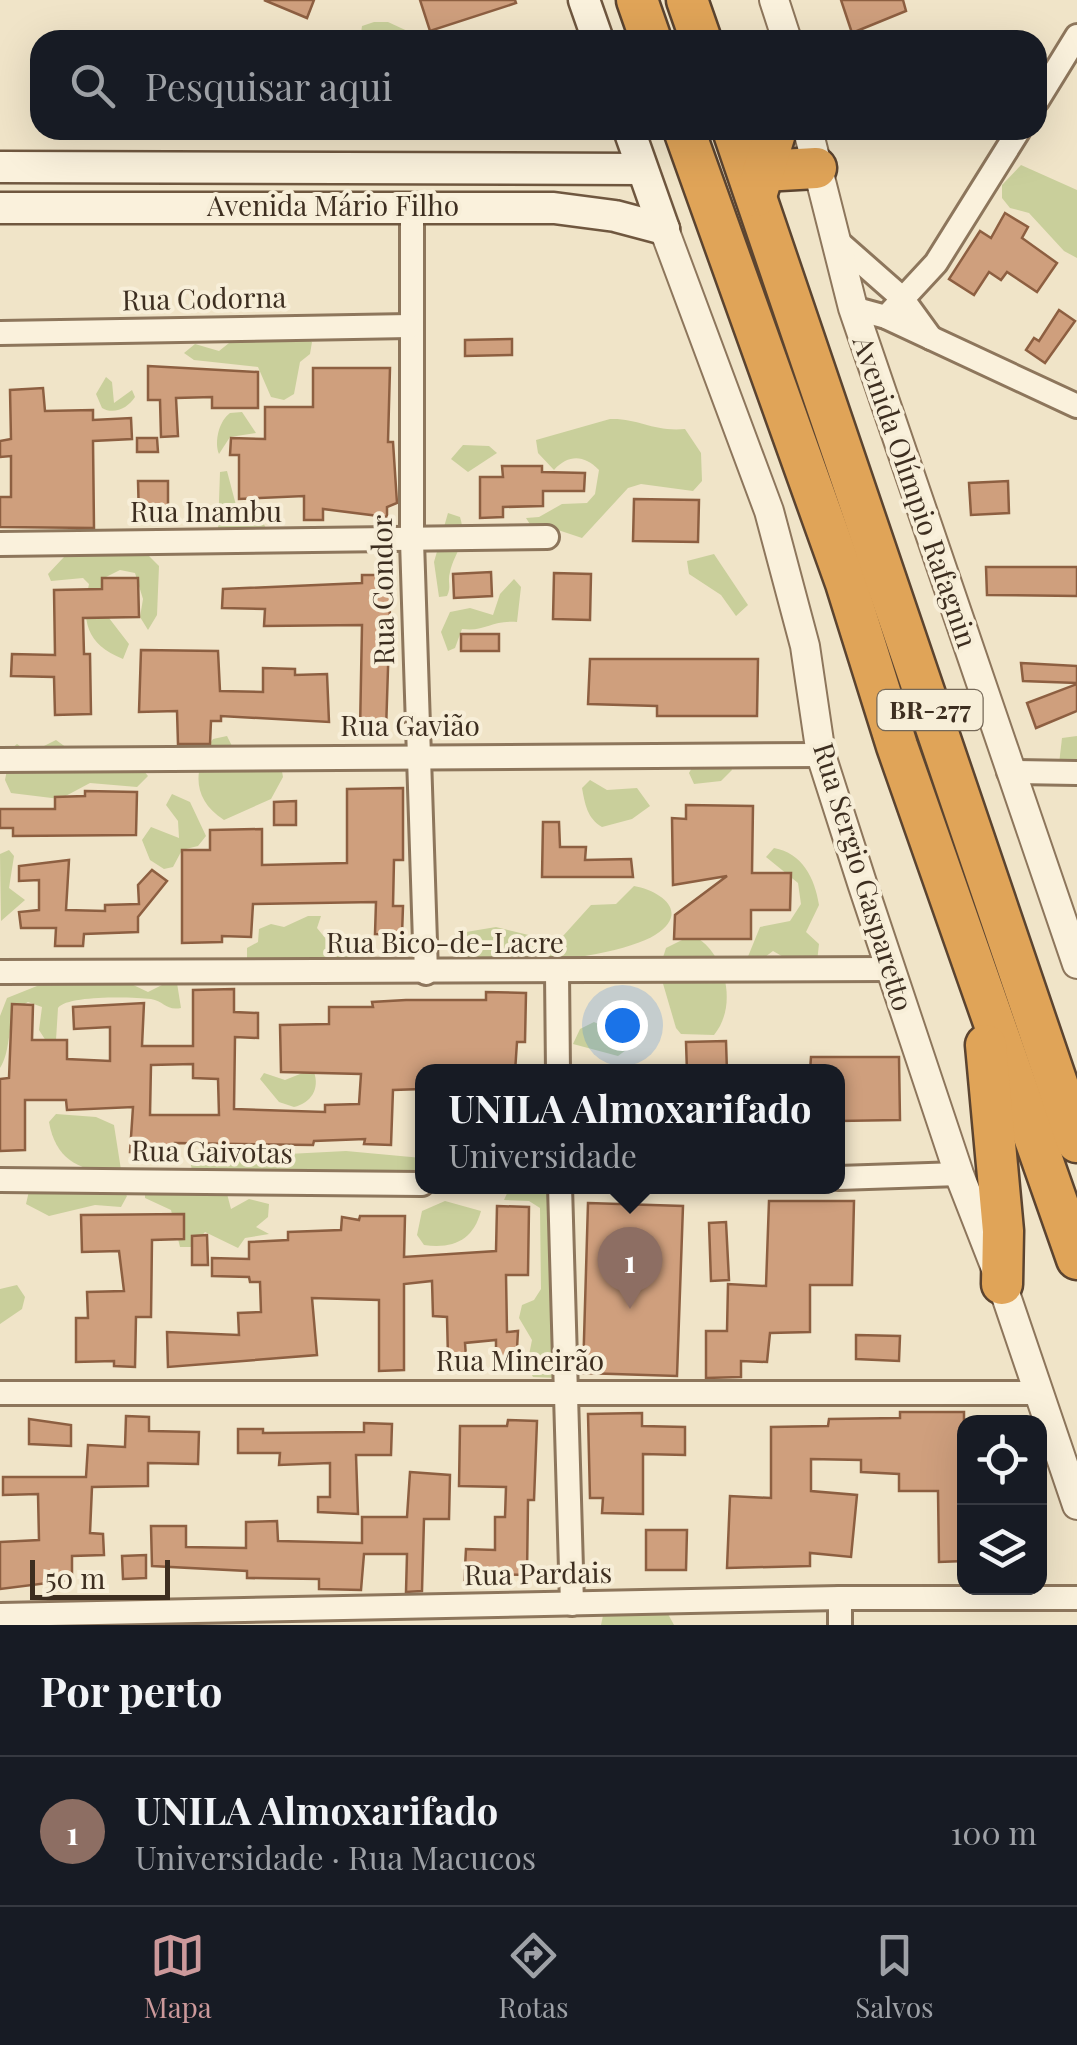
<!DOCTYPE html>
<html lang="pt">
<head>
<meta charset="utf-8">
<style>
  :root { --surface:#171b24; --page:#20242c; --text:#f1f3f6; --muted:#9ea1a6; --line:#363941; --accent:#cc999b }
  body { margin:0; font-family:"Playfair Display",serif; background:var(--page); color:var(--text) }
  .controls { position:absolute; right:30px; bottom:30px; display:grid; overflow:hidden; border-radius:20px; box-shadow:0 10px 40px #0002 }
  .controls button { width:90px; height:90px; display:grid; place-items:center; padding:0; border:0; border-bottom:2px solid var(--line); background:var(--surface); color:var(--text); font:50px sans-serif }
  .scale { position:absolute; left:30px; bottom:25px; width:140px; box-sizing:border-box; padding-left:10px; border:5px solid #3d2e20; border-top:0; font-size:28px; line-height:35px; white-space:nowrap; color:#3d2e20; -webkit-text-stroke:8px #f7eed8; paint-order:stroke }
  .you { position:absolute; left:622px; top:1025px; width:35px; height:35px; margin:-25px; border:8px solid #fff; border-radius:50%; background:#1a73e8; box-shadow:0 0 0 15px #1a73e833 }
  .badge { display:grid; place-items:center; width:65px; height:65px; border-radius:50%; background:var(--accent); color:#fff; font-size:32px; font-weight:700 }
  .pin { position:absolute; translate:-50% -82px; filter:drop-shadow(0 2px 5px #0008) }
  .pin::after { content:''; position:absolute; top:52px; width:35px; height:30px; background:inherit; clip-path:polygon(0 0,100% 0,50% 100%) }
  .popup { position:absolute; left:415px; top:1064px; width:430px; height:130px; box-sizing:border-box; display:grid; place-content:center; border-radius:20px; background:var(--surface); filter:drop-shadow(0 2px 8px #0005); font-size:32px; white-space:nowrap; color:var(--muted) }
  .popup b { font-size:38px; color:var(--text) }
  .popup::after { content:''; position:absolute; left:50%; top:100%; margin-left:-20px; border:20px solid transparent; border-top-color:var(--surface) }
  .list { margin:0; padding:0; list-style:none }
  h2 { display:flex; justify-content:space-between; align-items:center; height:130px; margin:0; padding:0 40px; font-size:42px }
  h2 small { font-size:32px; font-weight:400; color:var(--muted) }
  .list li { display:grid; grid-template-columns:65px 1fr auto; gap:30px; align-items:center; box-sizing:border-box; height:150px; padding:0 40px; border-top:2px solid var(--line) }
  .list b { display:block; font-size:38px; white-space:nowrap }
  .list p { margin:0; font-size:32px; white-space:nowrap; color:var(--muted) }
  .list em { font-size:32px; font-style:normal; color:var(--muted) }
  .icon { flex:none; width:55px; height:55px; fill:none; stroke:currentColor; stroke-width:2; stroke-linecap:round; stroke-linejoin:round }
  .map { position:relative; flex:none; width:1077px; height:1625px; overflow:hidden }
  .search { position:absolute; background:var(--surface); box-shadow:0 10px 40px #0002; left:30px; right:30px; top:30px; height:110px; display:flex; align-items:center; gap:25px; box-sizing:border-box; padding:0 35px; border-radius:30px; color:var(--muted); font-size:38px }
  .sheet { height:280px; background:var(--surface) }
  nav { display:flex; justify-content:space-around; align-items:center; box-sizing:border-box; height:140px; border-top:2px solid var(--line); background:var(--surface); font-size:28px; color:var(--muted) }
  nav a { display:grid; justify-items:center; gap:5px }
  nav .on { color:var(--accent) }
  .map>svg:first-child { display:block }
  .green { fill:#c9cf9b }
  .building { fill:#cf9f7d; stroke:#8d5f41; stroke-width:2.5; fill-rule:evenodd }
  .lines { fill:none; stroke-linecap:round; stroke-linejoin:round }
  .minor-casing { stroke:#8d765c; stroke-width:28 }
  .tertiary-casing { stroke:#8d765c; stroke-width:32 }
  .secondary-casing { stroke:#6f573f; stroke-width:35 }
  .motorway-casing { stroke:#5b4430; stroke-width:45 }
  .minor { stroke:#faf1dc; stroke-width:22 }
  .tertiary { stroke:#faf1dc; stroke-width:28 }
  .secondary { stroke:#faf1dc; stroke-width:30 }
  .motorway { stroke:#e0a458; stroke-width:40 }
  .labels { text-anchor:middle; stroke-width:8; stroke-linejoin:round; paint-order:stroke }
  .shield { fill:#f7eed8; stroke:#756857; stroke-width:2.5 }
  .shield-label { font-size:25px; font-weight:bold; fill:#3d2e20 }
  .street-label { font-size:28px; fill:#3d2e20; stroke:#f7eed8 }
</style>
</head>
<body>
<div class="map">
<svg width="1077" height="1625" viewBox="0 0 1077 1625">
  <rect width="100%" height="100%" fill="#f0e4c8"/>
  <g class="green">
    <polygon points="374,22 388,22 427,40 360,40 362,26"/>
    <polygon points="1021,165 1077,190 1077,258 1064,251 1029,213 1010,208 1002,198 1002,185"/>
    <polygon points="267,336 307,338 312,342 310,354 300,362 294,394 284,400 271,397 258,367 194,360 184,353 195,344 219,351 234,339"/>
    <path d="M106 377 112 382 114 403 132 390 135 397C128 408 114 415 102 408L96 394Z"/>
    <path d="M242 412 256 433 230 437 219 454C214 442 219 421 230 413Z"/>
    <path d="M610 419C639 418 653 432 685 429L701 453 702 481 693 491 641 484 628 488 582 538 558 530 533 529 526 518 539 517 562 504 587 503 595 494 599 470C584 455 569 454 554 470L538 453 536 440Z"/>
    <polygon points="463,445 489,446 497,453 468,472 451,459"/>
    <polygon points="227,471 237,509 261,519 267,530 218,530 220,472"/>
    <path d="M448 513 460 517C468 543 455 551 450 572 447 583 452 586 447 596L439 597 434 562Z"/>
    <path d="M143 550 159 566 157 615 148 630 140 617 143 599 135 573 120 570 104 578 102 609 129 644 123 659C86 644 81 621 89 584L83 578 51 581 48 574 64 557Z"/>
    <polygon points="714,554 748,605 736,616 721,595 689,574 687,561"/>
    <path d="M514 579 521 587 517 622C491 620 486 632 462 629L455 648 448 651 441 632 450 612 470 608 493 615 500 594Z"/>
    <path d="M227 736 233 748 281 766 283 777 271 799 224 820C191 799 193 768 213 739Z"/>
    <polygon points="1077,736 1077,766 1059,764 1062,738"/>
    <polygon points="56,740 74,753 143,770 148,776 137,787 90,783 60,799 11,793 5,780 11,749 17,744 30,753"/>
    <polygon points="693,766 730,766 732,770 721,781 694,784 689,773"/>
    <path d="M590 780 607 790 637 788 650 806 632 819 602 827C587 818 585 804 582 788Z"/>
    <polygon points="172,794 190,802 206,836 198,846 182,850 173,867 164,869 150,860 142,840 151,827 179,838 178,821 166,805"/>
    <path d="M774 848C802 853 815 878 819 905L806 932 819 944 817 962 787 959 773 951 761 960 747 959 760 927 790 921 801 904 798 883 766 857Z"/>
    <polygon points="9,850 14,856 9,888 25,900 1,921 0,854"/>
    <path d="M634 886C661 891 691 912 655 935 620 957 482 977 450 948L454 934 496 927 549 940 563 936 591 905 616 904Z"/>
    <polygon points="308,916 321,916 317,928 326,939 352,939 358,950 350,959 302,964 247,961 247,948 258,942 259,929 271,924 284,927"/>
    <path d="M699 939C727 959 737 1007 714 1035L681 1034 676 1028 659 970 666 948 682 940Z"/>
    <path d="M95 979 127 982 148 992 170 981 177 983 181 1008C166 1011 164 1001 151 999 133 997 67 995 58 1008L56 1040 48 1044 39 1030 42 1007 28 1002C3 1016 14 1046 0 1068V1016L7 998 47 982Z"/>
    <polygon points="594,1022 622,1035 626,1050 618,1056 573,1044 580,1029"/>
    <path d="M305 1072H314C320 1089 311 1103 294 1107L279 1102 260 1079 264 1073 285 1080Z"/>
    <path d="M56 1114 96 1117 114 1125 121 1170C85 1174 56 1163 49 1122Z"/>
    <polygon points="346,1151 422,1158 422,1175 192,1171 190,1159"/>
    <polygon points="120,1187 127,1196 121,1207 95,1205 49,1216 26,1204 29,1191"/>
    <polygon points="509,1189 548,1194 555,1204 552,1317 557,1378 533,1377 527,1365 532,1340 519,1318 522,1305 534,1300 541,1289 540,1208 529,1201 504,1200"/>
    <polygon points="226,1190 231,1209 249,1199 269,1204 268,1217 256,1227 269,1234 245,1238 238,1248 205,1232 192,1247 180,1247 171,1210 145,1198 145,1191"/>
    <path d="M445 1201 481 1211C473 1240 454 1249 424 1245L417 1235 422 1211Z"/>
    <polygon points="17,1285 25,1297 22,1309 0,1324 0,1289"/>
    <polygon points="657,1608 668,1614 674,1625 601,1625 604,1611"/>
  </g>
  <g class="building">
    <polygon points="264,0 314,0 307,18"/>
    <polygon points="420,0 515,0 516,3 430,31"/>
    <polygon points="841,0 903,0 906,11 852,33"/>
    <polygon points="1005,213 1028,227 1022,238 1057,263 1037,292 1007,272 1001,280 989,272 974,295 949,279 980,231 991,238"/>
    <polygon points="1059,310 1075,321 1045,363 1026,350 1034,338 1039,341"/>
    <polygon points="512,339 512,355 465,356 465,340"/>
    <polygon points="148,366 258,372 258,408 212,408 212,397 176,398 178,436 161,437 160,400 148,400"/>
    <polygon points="313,368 390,368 388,442 393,442 397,503 387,507 387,517 323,509 323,520 304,520 304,496 239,499 239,455 230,455 231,438 265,439 265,407 313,407"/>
    <polygon points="43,388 45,411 93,410 93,420 131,418 132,439 93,441 94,528 0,527 0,497 11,497 11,456 0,457 0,441 11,439 10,390"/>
    <polygon points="137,438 157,438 158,452 137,452"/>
    <polygon points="502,466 542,466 542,472 585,473 584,491 543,491 543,506 503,507 503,517 480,518 480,477 503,477"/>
    <polygon points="138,481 168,481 168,518 139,518"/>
    <polygon points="1008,481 1009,513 971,515 969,483"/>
    <polygon points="634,499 699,500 698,542 633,541"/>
    <polygon points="986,567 1077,567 1077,596 987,595"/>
    <polygon points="491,572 492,596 454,598 453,574"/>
    <polygon points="554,573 591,574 590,620 553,619"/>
    <polygon points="362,575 391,575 386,731 360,731 362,625 264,626 265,609 222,608 223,589 362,583"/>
    <polygon points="102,578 138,578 139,617 83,618 84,654 90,654 91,714 55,715 54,677 11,676 12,654 55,655 54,590 102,589"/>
    <rect x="461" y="634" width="38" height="17"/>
    <polygon points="141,650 218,651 220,691 263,692 263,668 295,669 295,675 327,674 329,722 221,716 221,721 211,721 210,744 178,744 177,711 139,712"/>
    <polygon points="590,659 758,659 757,716 657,716 657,706 588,704"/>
    <polygon points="1021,663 1077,666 1077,683 1023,681"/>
    <polygon points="1077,684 1077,711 1036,728 1027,703"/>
    <polygon points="403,788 403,860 394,860 393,906 403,906 402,935 375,934 376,902 253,904 251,937 222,936 222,942 182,943 182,850 210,850 210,830 262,829 262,865 347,863 347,789"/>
    <polygon points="85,791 137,792 136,835 13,836 13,828 0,828 0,809 55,809 55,797 85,796"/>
    <polygon points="296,801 296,825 274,825 274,802"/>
    <polygon points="686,805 753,806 752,873 791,873 790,910 751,910 751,939 674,939 675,915 727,876 673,885 672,818 686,819"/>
    <polygon points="543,822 559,822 560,847 586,847 585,860 631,859 633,877 542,877"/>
    <polygon points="69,860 66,910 105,911 105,905 139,904 138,885 152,870 167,881 138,917 138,932 84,934 83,946 55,946 56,928 21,928 19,912 39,910 39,880 19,881 19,866"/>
    <path d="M234 989V1012L258 1013V1038L235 1037 234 1109 325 1112V1105L359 1104 361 1074 281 1072 280 1025 329 1024V1007H373L372 1002 406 1000H486V992L526 993 525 1042H517L515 1072H422V1089L393 1090 391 1145 364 1144 365 1139 314 1141 313 1145 175 1143V1147L149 1148V1153L130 1152 133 1107 67 1110 66 1100H25V1150L0 1151V1079L9 1078 12 1004 33 1005 32 1040H67V1059L110 1061V1027L74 1029 73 1007 144 1003 142 1046H193V990ZM193 1064V1078L218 1079 219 1115H150L151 1065Z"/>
    <polygon points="726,1041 727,1072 687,1072 686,1042"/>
    <polygon points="811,1057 899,1057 900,1120 838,1121 838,1071 810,1071"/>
    <polygon points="769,1201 854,1201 852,1285 810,1285 810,1332 770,1333 767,1362 741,1361 741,1377 706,1378 706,1331 727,1331 728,1284 766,1286"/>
    <polygon points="588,1203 683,1206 677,1376 583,1373"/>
    <polygon points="497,1206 529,1207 528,1275 506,1275 507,1332 518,1331 516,1366 496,1367 496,1340 465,1343 466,1357 448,1357 447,1317 433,1316 432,1281 404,1284 404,1370 379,1371 379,1300 312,1298 317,1355 168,1367 167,1332 239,1335 238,1313 261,1312 260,1282 250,1282 249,1277 212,1276 212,1258 249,1259 249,1242 288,1240 288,1232 341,1230 342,1217 359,1220 360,1216 405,1216 404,1257 496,1251"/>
    <polygon points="184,1214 184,1239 152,1240 151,1317 136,1317 135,1367 114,1366 114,1361 76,1362 76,1318 88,1318 87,1292 124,1291 119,1251 82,1252 81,1215"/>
    <polygon points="726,1222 729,1280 711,1281 709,1223"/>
    <polygon points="207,1235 208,1265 192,1265 192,1236"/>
    <polygon points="856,1335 900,1336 899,1361 856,1359"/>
    <polygon points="900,1412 964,1412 964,1561 939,1562 938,1491 899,1491 899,1474 861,1472 861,1460 811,1459 811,1491 857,1495 851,1557 810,1553 810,1566 727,1568 730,1496 771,1498 771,1427 828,1426 829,1419 900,1418"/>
    <polygon points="642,1413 642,1426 685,1427 685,1455 643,1454 643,1514 602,1513 603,1498 590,1498 588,1414"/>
    <polygon points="126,1416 149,1417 149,1431 199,1432 198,1464 148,1463 148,1486 92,1487 90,1533 103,1534 104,1555 72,1556 72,1580 0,1589 0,1542 39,1540 38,1494 3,1495 3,1477 86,1477 88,1445 125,1447"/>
    <polygon points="29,1419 71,1425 71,1446 29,1444"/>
    <polygon points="508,1420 537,1421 534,1500 528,1500 527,1575 487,1574 486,1586 464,1586 466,1549 495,1550 495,1517 505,1517 506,1487 459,1486 460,1426 507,1426"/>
    <polygon points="364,1423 392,1424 391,1455 356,1455 358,1514 318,1512 318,1497 330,1497 330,1463 279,1465 280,1453 238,1453 238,1429 263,1429 263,1433 364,1432"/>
    <polygon points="410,1472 450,1475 449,1519 424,1519 422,1591 406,1592 407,1554 364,1554 361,1590 319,1589 319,1579 247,1578 247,1571 152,1566 151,1526 186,1526 186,1547 246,1548 246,1522 277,1521 278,1541 362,1543 362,1517 407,1517"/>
    <polygon points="646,1530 687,1530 686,1570 646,1570"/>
    <polygon points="146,1555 146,1578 123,1579 122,1556"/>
  </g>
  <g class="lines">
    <defs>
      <g id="minor">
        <polyline points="1037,101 1077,36"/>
        <polyline points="412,205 412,541 426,973"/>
        <polyline points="835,239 902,298 931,338"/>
        <polyline points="853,308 886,317 1077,406"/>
        <polyline points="886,317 936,263 1019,130"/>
        <polyline points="0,333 410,326"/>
        <polyline points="0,544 547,537"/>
        <polyline points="0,760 821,755"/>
        <polyline points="1009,772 1077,773"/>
        <polyline points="0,972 890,969"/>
        <polyline points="557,973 558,1072"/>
        <polyline points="838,1178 959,1174"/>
        <polyline points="0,1180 422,1184"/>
        <polyline points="560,1186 572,1604"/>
        <polyline points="0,1393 1040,1393"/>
        <polyline points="840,1598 840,1625"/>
        <polyline points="0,1615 840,1598 1077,1598"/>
      </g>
      <g id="tertiary">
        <polyline points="774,0 787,40"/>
        <polyline points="808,130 853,308 1077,964"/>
        <polyline points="664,229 769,511 805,646 821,755 863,886 959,1174 1002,1284 1077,1505"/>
      </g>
      <g id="secondary">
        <polyline points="584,0 598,40"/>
        <polyline points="629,130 664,229"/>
        <polyline points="0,167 642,169"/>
        <polyline points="0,208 554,208 615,216 664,229"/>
      </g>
      <g id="motorway">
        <polyline points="637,0 651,40"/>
        <polyline points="687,0 701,40"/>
        <polyline points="684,130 846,583 897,746 1077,1259"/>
        <polyline points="733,130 1077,1142"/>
        <polyline points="763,171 816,168"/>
        <polyline points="756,196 776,130"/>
        <polyline points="986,1045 1003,1231 1002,1284"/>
      </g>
    </defs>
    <use href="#minor" class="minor-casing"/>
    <use href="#tertiary" class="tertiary-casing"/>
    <use href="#secondary" class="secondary-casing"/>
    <use href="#motorway" class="motorway-casing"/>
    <use href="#minor" class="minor"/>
    <use href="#tertiary" class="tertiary"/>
    <use href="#secondary" class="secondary"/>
    <use href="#motorway" class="motorway"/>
  </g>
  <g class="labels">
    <rect class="shield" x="877.5" y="690" width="105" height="40" rx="8"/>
    <g class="shield-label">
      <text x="930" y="719">BR-277</text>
    </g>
    <g class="street-label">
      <text x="333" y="216">Avenida Mário Filho</text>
      <text transform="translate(204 299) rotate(-1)" y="10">Rua Codorna</text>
      <text transform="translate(915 492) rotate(71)" y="10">Avenida Olímpio Rafagnin</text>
      <text x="206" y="522">Rua Inambu</text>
      <text transform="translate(383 590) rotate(-91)" y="10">Rua Condor</text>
      <text x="410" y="736">Rua Gavião</text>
      <text transform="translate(863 877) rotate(73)" y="10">Rua Sergio Gasparetto</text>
      <text x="445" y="953">Rua Bico-de-Lacre</text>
      <text transform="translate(212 1152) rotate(1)" y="10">Rua Gaivotas</text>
      <text x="520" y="1371">Rua Mineirão</text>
      <text transform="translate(538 1574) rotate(-1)" y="10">Rua Pardais</text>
    </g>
  </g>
</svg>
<div class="controls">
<button><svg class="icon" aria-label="locate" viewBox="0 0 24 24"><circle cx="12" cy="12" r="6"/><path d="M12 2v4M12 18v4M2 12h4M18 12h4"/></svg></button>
<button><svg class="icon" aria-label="layers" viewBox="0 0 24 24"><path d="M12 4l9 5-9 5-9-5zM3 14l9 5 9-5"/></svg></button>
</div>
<div class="scale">50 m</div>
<div class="you"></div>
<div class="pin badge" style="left:630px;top:1309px;background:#8d6e63">1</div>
<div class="popup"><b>UNILA Almoxarifado</b>Universidade</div>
<div class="search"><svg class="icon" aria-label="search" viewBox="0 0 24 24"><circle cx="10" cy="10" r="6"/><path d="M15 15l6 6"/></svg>Pesquisar aqui</div>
</div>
<section class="sheet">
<h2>Por perto<small></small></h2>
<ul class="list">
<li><span class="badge" style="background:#8d6e63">1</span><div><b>UNILA Almoxarifado</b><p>Universidade · Rua Macucos</p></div><em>100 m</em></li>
</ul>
</section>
<nav>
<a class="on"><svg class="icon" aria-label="map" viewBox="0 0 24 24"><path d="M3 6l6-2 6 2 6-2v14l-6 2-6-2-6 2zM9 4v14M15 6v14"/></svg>Mapa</a>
<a><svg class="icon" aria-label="directions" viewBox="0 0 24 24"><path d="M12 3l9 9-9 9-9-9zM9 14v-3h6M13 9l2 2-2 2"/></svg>Rotas</a>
<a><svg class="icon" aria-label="saved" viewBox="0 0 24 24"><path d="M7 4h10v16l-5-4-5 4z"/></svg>Salvos</a>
</nav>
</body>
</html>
